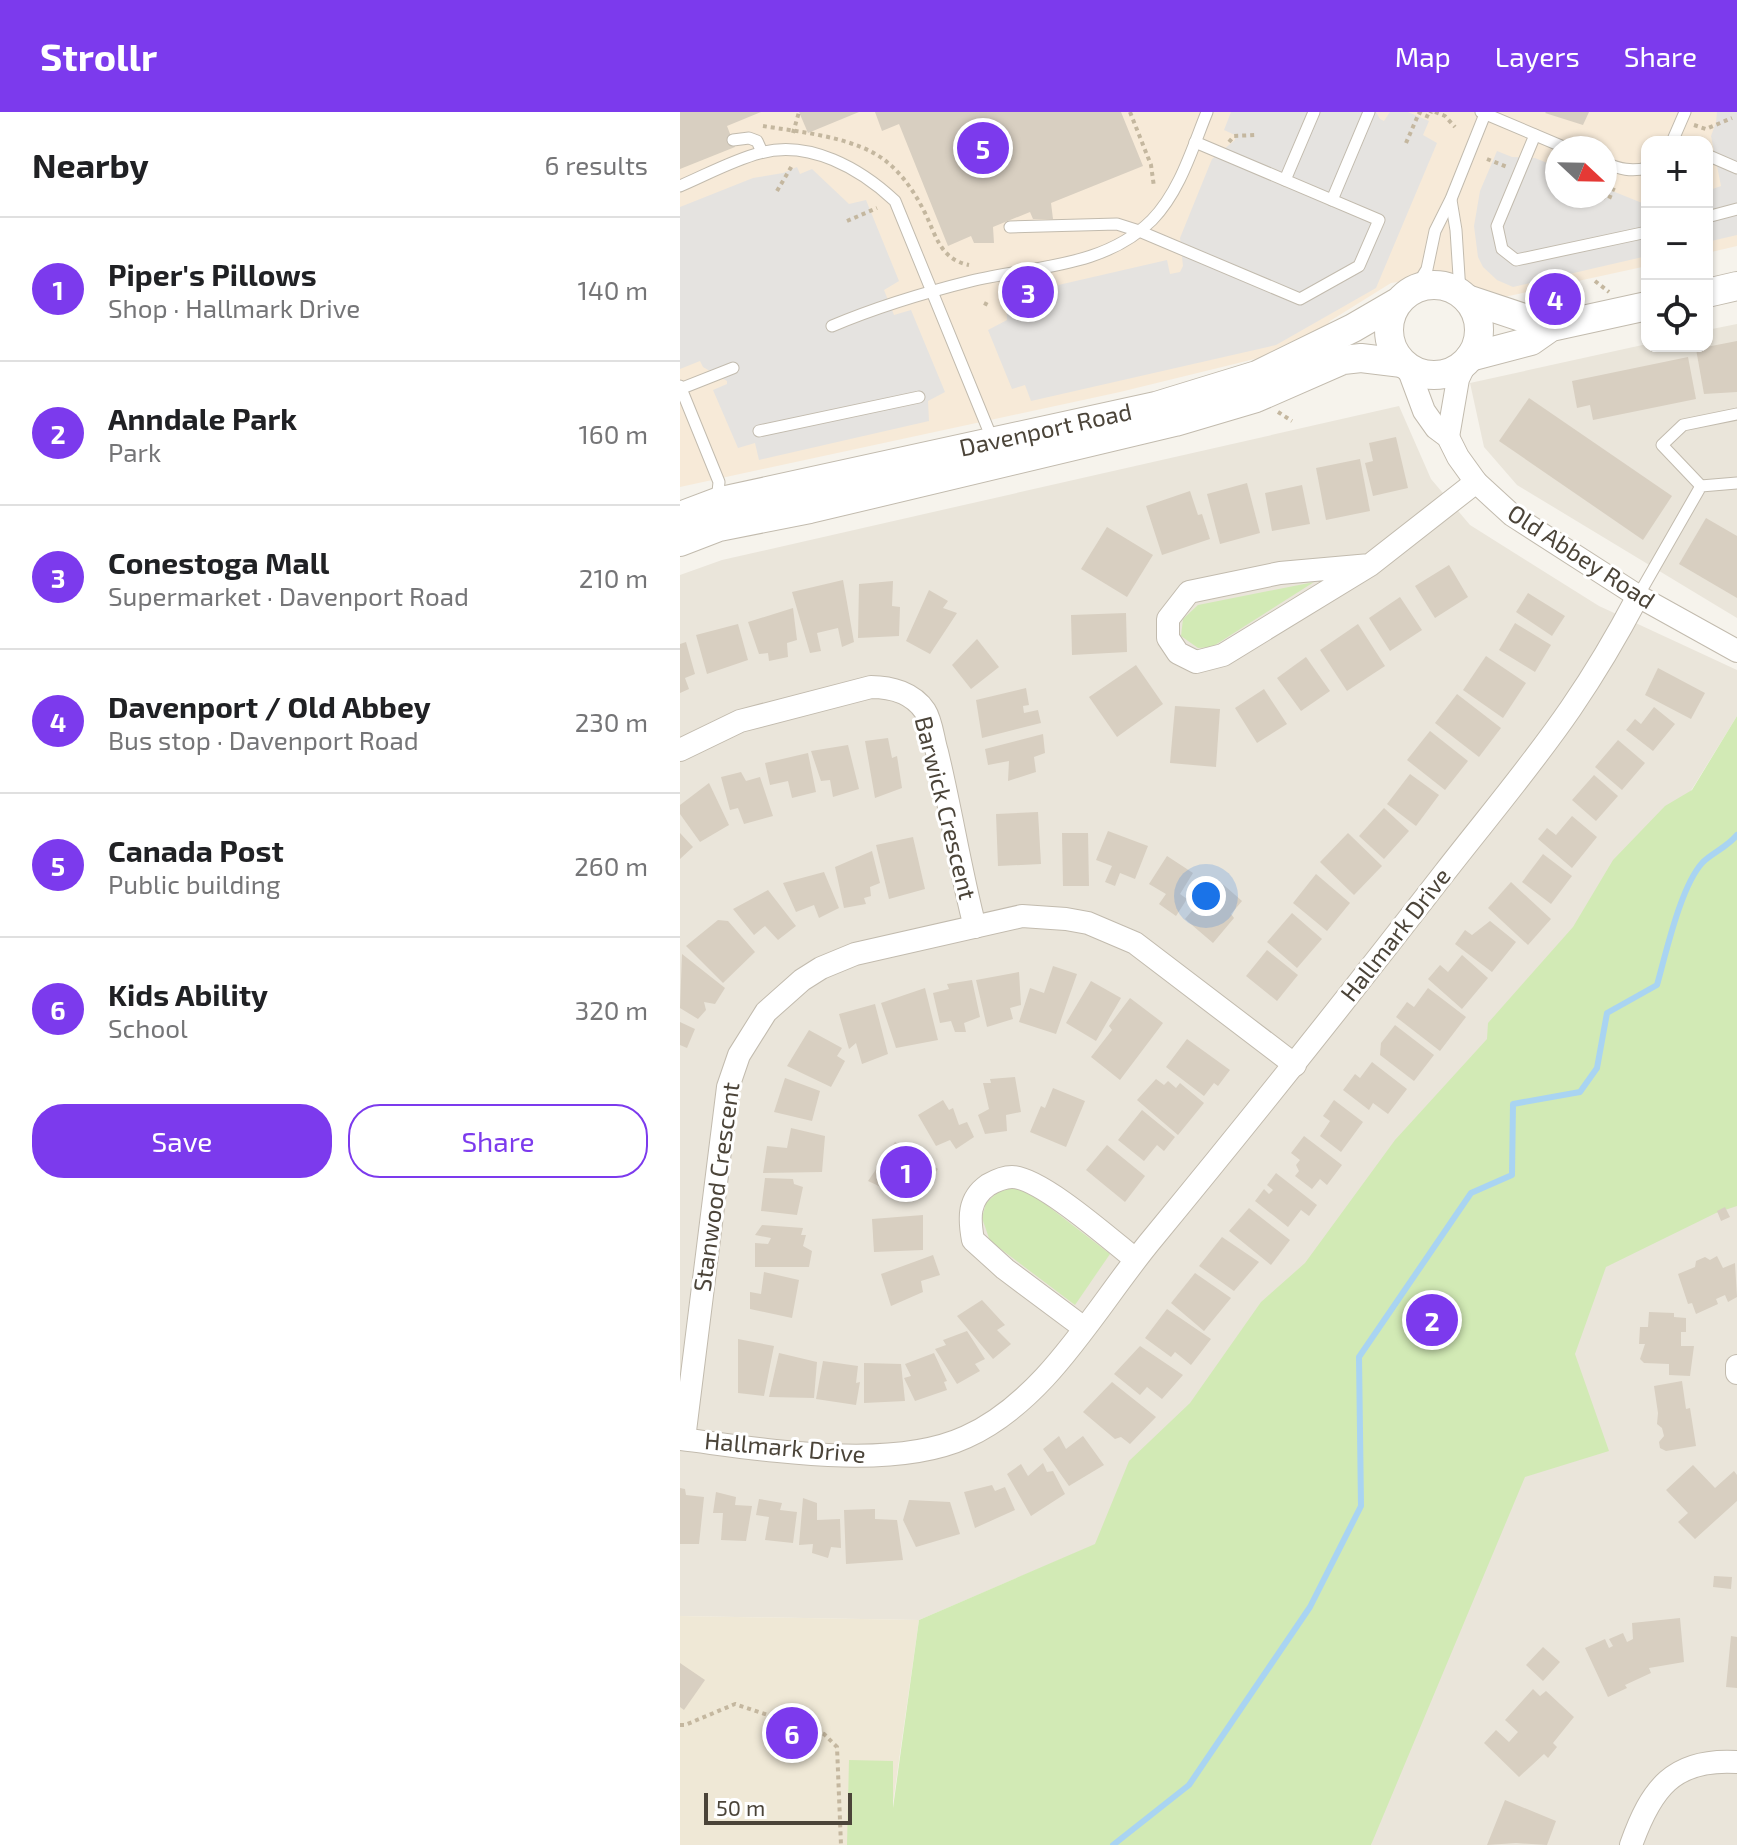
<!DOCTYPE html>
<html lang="en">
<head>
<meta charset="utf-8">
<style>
  :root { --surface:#fff; --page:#f2f2f2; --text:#202124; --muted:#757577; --line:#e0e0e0; --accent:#7c3aed }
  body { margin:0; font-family:"Exo 2",sans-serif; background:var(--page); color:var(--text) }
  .controls { position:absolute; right:24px; top:24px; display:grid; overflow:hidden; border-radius:16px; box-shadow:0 2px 6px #0004 }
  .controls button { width:72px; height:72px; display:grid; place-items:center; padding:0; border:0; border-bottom:2px solid var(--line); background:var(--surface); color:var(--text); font:40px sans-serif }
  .compass { position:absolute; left:865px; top:24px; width:72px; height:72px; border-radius:50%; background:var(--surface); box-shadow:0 2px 6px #0004; rotate:112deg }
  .scale { position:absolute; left:24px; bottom:20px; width:148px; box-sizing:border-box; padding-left:8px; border:4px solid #4b4439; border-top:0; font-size:22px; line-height:28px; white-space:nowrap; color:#4b4439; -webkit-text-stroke:6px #fff; paint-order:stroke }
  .you { position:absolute; left:526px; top:784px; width:28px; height:28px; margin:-20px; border:6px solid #fff; border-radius:50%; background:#1a73e8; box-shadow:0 0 0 12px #1a73e833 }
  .badge { display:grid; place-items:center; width:52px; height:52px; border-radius:50%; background:var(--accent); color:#fff; font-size:26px; font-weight:700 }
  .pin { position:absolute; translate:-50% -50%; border:4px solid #fff; box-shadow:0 2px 8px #0006 }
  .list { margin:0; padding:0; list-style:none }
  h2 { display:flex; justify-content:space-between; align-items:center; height:104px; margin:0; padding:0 32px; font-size:34px }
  h2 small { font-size:26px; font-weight:400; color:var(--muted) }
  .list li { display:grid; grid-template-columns:52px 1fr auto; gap:24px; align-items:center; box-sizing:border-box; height:144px; padding:0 32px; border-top:2px solid var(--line) }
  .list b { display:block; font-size:30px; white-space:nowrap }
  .list p { margin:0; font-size:26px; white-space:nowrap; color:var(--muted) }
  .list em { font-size:26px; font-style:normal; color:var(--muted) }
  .actions { display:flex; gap:16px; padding:24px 32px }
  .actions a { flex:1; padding:18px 0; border:2px solid var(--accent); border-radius:32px; text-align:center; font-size:28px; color:var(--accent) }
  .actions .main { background:var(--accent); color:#fff }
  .icon { flex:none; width:44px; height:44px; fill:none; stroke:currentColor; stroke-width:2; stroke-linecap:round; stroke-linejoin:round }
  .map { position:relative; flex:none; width:1057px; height:1733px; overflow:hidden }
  header { display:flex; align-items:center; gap:48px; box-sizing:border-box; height:112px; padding:0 40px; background:var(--accent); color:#fff }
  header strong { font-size:38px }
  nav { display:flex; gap:44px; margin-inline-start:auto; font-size:28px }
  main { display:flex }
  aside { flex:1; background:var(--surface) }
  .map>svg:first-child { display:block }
  .residential { fill:#eae5da }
  .commercial { fill:#f7ead8; fill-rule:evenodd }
  .education { fill:#efe8d6 }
  .green { fill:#d2eab5 }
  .parking { fill:#e5e3e0 }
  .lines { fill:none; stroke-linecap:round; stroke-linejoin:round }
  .stream { stroke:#a9d4f2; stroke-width:6 }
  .building { fill:#d8cfc1 }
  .service-casing { stroke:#c2bbae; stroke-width:13 }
  .minor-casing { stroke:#c2bbae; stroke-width:24 }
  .tertiary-casing { stroke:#c2bbae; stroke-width:30 }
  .path { stroke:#c4b79f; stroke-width:4; stroke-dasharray:4 4; stroke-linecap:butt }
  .service { stroke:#fff; stroke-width:11 }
  .minor { stroke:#fff; stroke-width:22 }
  .tertiary { stroke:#fff; stroke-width:28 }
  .labels { text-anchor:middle; stroke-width:6; stroke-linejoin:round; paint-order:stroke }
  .street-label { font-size:24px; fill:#4b4439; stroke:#fff }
</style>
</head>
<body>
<header>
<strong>Strollr</strong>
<nav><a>Map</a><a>Layers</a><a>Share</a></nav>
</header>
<main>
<aside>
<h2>Nearby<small>6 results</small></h2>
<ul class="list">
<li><span class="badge">1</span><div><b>Piper's Pillows</b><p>Shop · Hallmark Drive</p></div><em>140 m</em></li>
<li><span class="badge">2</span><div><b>Anndale Park</b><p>Park</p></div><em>160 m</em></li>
<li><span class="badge">3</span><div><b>Conestoga Mall</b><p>Supermarket · Davenport Road</p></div><em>210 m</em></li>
<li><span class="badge">4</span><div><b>Davenport / Old Abbey</b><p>Bus stop · Davenport Road</p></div><em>230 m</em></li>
<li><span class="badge">5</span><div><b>Canada Post</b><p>Public building</p></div><em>260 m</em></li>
<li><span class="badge">6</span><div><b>Kids Ability</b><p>School</p></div><em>320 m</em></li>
</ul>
<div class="actions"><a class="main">Save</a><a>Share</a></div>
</aside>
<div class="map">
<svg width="1057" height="1733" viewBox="0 0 1057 1733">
  <rect width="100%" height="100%" fill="#f6f3ec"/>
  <g class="residential">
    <polygon points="1057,212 1057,506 837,373 804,335 790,271 967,232 967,234 1027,234 1027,218"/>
    <polygon points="719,294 751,367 790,413 919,494 1057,558 1057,604 953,773 428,1427 239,1508 0,1504 0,463 42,448"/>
    <polygon points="1057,1089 1057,1733 691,1733 816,1348 918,1154"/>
  </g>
  <path class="commercial" d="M0 0H1057V134L1027 141V30H967V154L806 189 776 161 711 171 650 209 636 232 440 280 0 375ZM877 36H925V84H877Z"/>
  <polygon class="education" points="0,1504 239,1508 207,1733 0,1733"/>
  <g class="green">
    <polygon points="634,470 532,535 518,536 501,524 503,507 518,493"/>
    <polygon points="1057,604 1057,1094 1036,1101 926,1155 895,1242 929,1339 845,1365 691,1733 167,1733 169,1648 213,1649 213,1696 239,1508 415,1432 449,1349 510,1291 581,1190 625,1151 715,1028 807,927 808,911 893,815 933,748 985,694 1012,678"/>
    <polygon points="336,1075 351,1081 430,1142 395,1193 310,1129 302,1106 306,1091 318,1080"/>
  </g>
  <g class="parking">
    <polygon points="551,0 696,0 700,7 704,9 710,0 728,0 749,9 743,23 757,31 696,176 596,233 351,289 345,273 332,277 308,218 327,208 326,185 487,148 490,162 500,160 503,154 500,126 532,47 555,28 555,23 544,18"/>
    <polygon points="1037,0 1057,0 1057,123 1027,130 1027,79 1041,74 1031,24 1036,11"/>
    <polygon points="817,39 832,45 855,46 877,55 877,84 925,84 925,76 967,93 967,144 833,175 817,168 803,155 798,145 794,114 800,79"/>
    <polygon points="117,55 120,62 132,57 169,92 186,88 219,169 204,178 214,203 231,198 265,280 248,289 249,309 79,348 75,331 58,336 33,278 47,272 47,269 23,255 20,249 0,257 0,95 73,66 103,61"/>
  </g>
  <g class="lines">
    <path class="stream" d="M433 1733 509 1673 630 1495 681 1394 679 1245 791 1081 832 1063 833 992 900 980 917 956 927 901 977 873C986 841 1001 773 1023 750 1034 740 1047 735 1057 723"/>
  </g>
  <g class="building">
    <polygon points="0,0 81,0 47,14 55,35 0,57"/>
    <polygon points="119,0 179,0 128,21"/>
    <polygon points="195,0 441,0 463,54 371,91 373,107 353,107 350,100 313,115 314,131 294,131 291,124 268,134 219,12 202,19"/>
    <polygon points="909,0 903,13 865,1 866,0"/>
    <polygon points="1057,229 1057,280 1024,282 1016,237"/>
    <polygon points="1008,245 1016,287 913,308 910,293 897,296 892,269"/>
    <polygon points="849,286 992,384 963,428 819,329"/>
    <polygon points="716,325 728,376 693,384 685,351 693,349 689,331"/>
    <polygon points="680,347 690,399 646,408 636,356"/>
    <polygon points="567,371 580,421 540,432 527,382"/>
    <polygon points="622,373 630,412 592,419 585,381"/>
    <polygon points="510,379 518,403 522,402 530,427 482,443 466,394"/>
    <polygon points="1026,406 1057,424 1057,486 999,452"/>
    <polygon points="427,415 473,443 447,485 401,457"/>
    <polygon points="769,453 788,485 755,506 735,474"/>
    <polygon points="163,468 174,530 162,535 158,516 137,521 141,539 130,541 112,480"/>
    <polygon points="213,469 212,494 220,495 219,524 178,526 179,472"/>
    <polygon points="249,478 268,489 263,496 277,501 250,542 226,529"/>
    <polygon points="848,481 885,504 872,524 836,500"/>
    <polygon points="720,485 742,518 710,539 689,506"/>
    <polygon points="113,496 117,528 107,531 108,545 89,549 88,541 79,542 68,510"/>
    <polygon points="446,501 447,540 392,543 391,503"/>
    <polygon points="835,511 871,533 855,560 819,538"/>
    <polygon points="58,512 68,548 27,562 16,523"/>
    <polygon points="678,512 705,554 667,579 640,538"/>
    <polygon points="297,527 319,555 291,577 272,553"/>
    <polygon points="6,530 15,562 5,566 9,577 0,581 0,532"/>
    <polygon points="806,544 846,571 823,606 783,578"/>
    <polygon points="626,545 650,579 621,599 597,566"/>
    <polygon points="456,553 483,592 437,625 409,585"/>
    <polygon points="978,556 1025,581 1011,607 965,583"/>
    <polygon points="346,576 349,593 343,594 344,601 358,598 361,611 302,626 296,588"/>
    <polygon points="584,577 607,612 577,631 555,596"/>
    <polygon points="777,582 821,616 799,645 755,611"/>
    <polygon points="495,594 540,597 536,655 490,651"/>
    <polygon points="974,595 995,612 973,639 946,618 955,607 961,612"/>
    <polygon points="750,619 788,649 765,678 727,648"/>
    <polygon points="363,622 365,641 354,645 356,660 328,669 329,649 308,653 305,637"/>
    <polygon points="208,626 212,646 217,644 222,676 195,686 185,629"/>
    <polygon points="938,628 965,651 942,678 915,655"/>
    <polygon points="168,633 179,677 153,685 150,668 141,669 131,639"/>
    <polygon points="128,641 136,680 112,686 108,669 90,673 85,651"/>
    <polygon points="61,660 66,669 80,665 93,704 64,712 58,696 50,698 41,665"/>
    <polygon points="730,662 759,683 736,714 707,692"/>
    <polygon points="914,663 938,684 916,709 892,688"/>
    <polygon points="29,671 49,713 20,730 0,702 0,693"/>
    <polygon points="704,696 729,719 704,747 679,724"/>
    <polygon points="358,700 361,752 318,754 316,702"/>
    <polygon points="892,704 917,725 892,756 858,727 867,716 876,723"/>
    <polygon points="428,719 468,734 455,767 440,761 435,774 425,770 432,754 416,748"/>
    <polygon points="0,721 13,735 0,747"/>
    <polygon points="382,721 408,721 409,774 383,774"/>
    <polygon points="668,721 702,754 674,783 640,750"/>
    <polygon points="233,725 245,777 209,787 196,733"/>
    <polygon points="192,739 200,771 190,775 191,784 184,786 186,792 164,796 155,755"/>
    <polygon points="863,742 892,764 871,792 842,770"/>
    <polygon points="487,744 513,761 500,782 507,787 496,804 479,792 486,782 469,772"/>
    <polygon points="144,760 159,796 139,806 134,793 116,800 103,771"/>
    <polygon points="636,762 670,791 647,819 613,791"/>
    <polygon points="538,768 562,789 551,802 554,806 533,831 505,807"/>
    <polygon points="831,770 871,807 848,833 808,796"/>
    <polygon points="88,778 116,814 98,828 85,814 74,823 53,797"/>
    <polygon points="612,801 642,827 617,856 587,830"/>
    <polygon points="38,808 48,809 75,840 43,871 6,834"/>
    <polygon points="810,809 836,830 812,860 775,832 785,818 792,823"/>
    <polygon points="587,838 618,863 597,889 566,864"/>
    <polygon points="2,842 45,876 35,892 24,890 26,898 18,907 0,896"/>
    <polygon points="782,843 808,866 782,897 748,867 760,853 768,860"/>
    <polygon points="373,854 397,862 376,922 339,910 350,876 364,881"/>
    <polygon points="339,860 341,893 330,896 333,907 307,915 296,868"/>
    <polygon points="292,868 300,905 284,911 286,920 275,920 271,909 260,911 253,881 269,877 267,872"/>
    <polygon points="411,869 441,886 416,929 386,911"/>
    <polygon points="245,876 258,928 216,936 201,891"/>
    <polygon points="748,876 786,905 760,939 716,905 727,890 734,895"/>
    <polygon points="450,886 483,911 440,968 411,945 432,918 429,914"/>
    <polygon points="195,892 208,942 182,952 176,931 169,937 159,902"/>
    <polygon points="0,910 15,917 7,936 0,933"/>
    <polygon points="715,913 754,943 734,969 700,943 701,931"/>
    <polygon points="129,918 162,936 157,944 165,949 151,975 107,954"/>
    <polygon points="507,927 550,958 538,974 534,971 524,984 486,955"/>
    <polygon points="692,950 727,977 708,1002 693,991 689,998 663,978 675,962 680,966"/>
    <polygon points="335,965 341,1000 326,1003 327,1019 305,1022 298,1003 309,997 303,971 311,971 310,967"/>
    <polygon points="105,966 140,979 132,1009 94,1000"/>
    <polygon points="476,967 484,973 488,969 496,976 500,971 524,991 498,1023 457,988"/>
    <polygon points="373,976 405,989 386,1035 350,1020 361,994 365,996"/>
    <polygon points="263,988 269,998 273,996 279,1013 287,1010 294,1025 276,1037 270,1028 256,1034 238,1003"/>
    <polygon points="654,988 683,1010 661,1040 640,1024 650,1009 643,1004"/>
    <polygon points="462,998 495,1025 484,1039 477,1033 464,1049 438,1028"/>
    <polygon points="111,1016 145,1024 142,1060 83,1061 87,1034 107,1036"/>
    <polygon points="624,1024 662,1053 647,1073 640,1067 632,1077 615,1064 619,1059 616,1053 620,1048 611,1041"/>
    <polygon points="215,1030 258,1057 233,1090 188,1069"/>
    <polygon points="427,1033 465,1064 445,1090 406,1058"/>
    <polygon points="596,1061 637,1093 629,1104 621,1098 608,1115 575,1089 584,1077 589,1082 593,1078 587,1073"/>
    <polygon points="85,1066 113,1067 114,1072 123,1075 117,1103 81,1099"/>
    <polygon points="1045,1095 1050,1105 1041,1109 1037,1099"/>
    <polygon points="569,1096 610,1128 591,1153 549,1119"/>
    <polygon points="243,1103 243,1138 194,1140 192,1107"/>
    <polygon points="82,1113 123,1116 121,1123 126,1123 123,1134 132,1139 129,1155 75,1155 75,1131 88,1132 91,1126 75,1123"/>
    <polygon points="542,1125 579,1150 554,1179 519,1154"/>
    <polygon points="253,1143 260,1163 241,1169 243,1180 211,1194 201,1162"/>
    <polygon points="1037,1144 1043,1156 1055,1151 1057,1185 1048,1190 1045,1183 1036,1187 1038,1192 1016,1202 1012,1191 1008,1192 998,1162 1015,1155 1016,1149 1025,1145 1030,1148"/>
    <polygon points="84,1160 119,1168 112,1206 70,1197 70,1180 81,1182"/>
    <polygon points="515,1161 551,1186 524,1219 491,1191"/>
    <polygon points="302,1188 325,1213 317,1218 331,1232 313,1247 277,1204"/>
    <polygon points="487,1197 531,1227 511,1253 495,1240 491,1245 465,1226"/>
    <polygon points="969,1200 994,1201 994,1205 1006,1206 1006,1220 1001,1220 1001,1234 1014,1234 1010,1264 989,1263 989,1252 964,1251 960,1247 965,1232 959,1232 960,1215 968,1215"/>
    <polygon points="287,1219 305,1247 295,1252 300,1259 277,1272 255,1237 266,1233 263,1228"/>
    <polygon points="58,1227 94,1234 84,1284 58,1281"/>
    <polygon points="460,1234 503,1263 482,1287 467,1275 460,1283 434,1262"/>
    <polygon points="99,1241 137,1250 134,1286 89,1285"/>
    <polygon points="254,1241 267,1269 264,1270 267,1278 235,1289 224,1266 231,1264 225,1252"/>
    <polygon points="143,1249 178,1254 176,1271 180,1270 176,1293 136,1287"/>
    <polygon points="184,1251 221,1252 225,1289 184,1291"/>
    <polygon points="1002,1269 1006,1297 1010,1296 1016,1334 986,1339 980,1336 979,1330 984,1324 982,1316 977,1312 978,1301 974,1274"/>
    <polygon points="432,1270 476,1305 450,1332 441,1325 435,1327 403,1300"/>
    <polygon points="379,1324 386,1337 403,1324 424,1353 389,1374 363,1337"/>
    <polygon points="363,1351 367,1360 373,1359 385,1382 351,1404 327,1362 341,1352 348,1364"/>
    <polygon points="1013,1353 1035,1376 1054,1359 1057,1363 1057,1389 1015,1427 998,1410 1008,1401 986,1378"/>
    <polygon points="312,1373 315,1379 325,1375 335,1398 295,1416 284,1380"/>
    <polygon points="0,1376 5,1377 6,1383 24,1385 19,1432 0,1432"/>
    <polygon points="36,1380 56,1385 55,1393 72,1394 66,1429 41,1428 43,1401 33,1401"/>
    <polygon points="123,1386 137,1391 137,1408 160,1407 161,1436 151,1435 148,1446 132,1441 133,1432 119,1433"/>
    <polygon points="79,1387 102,1391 100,1398 117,1400 113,1431 85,1428 89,1405 76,1403"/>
    <polygon points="229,1388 270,1390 280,1422 236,1435 223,1408"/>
    <polygon points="195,1397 195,1407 217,1408 223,1448 166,1452 164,1398"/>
    <polygon points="1034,1464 1052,1465 1051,1477 1033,1475"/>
    <polygon points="1000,1506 1004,1550 969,1556 971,1561 945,1573 947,1576 928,1585 905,1536 925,1527 929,1536 933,1534 929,1527 943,1521 947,1530 953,1527 952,1511"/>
    <polygon points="1051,1524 1057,1525 1057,1576 1046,1575"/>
    <polygon points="863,1535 880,1550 863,1569 846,1553"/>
    <polygon points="0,1551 25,1568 4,1598 0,1595"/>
    <polygon points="853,1577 860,1584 866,1579 894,1605 873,1631 877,1635 868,1646 864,1642 839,1665 804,1631 816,1618 829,1630 838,1620 825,1608"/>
    <polygon points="825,1688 876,1709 867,1733 836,1731 807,1733"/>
  </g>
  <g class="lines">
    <defs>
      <g id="service">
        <polyline points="801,0 886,36"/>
        <polyline points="855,23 817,114 822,137 836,148 967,120"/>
        <polyline points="53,28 69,26 77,29 82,40"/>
        <polyline points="992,30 1005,0"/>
        <polyline points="1027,43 1057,56"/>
        <path d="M925 51C940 57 951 60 967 56"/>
        <polyline points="605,68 634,0"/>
        <path d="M0 74C26 63 53 48 80 41 129 27 181 57 215 89L313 329"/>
        <polyline points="652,88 689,0"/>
        <polyline points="771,88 776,118 780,180"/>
        <polyline points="1027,105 1057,97"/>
        <polyline points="330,115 437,112 459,119 620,187 679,154 699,108 515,30"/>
        <polyline points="736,175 747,157 755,119 771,87 805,2"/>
        <path d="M152 214C197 195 243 181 291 169 353 154 424 156 472 108 500 79 512 37 527 0"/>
        <polyline points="0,274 39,370 37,390"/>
        <polyline points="0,277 53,256"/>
        <polyline points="79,319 239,285"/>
        <polyline points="1021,374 982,333 1003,313 1057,302"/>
        <polyline points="958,484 1021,374 1057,371"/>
      </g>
      <g id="minor">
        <polyline points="728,256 744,299 756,316 768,325 778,345 796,370 832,403 958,484 1057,539"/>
        <polyline points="768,325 778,267 786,250"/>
        <polyline points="690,453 600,461 509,480 488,507 488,526 498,541 516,550 543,543 690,453 796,370"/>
        <path d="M0 638 60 609 191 575C211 575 233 581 245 599 252 610 253 628 257 640 271 698 280 757 295 815"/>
        <path d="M404 1216 325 1157 293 1128C289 1106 288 1087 308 1073 315 1069 324 1065 332 1065 360 1065 431 1128 455 1147"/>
        <polyline points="1057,1254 1057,1261"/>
        <path d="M0 1327C82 1337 210 1360 286 1325 368 1288 417 1193 473 1126 572 1006 669 884 765 760 807 706 852 653 891 596 915 561 938 522 958 484"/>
        <polyline points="4,1327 48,975 59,943 86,900 122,868 141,856 175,842 342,804 386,807 408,811 455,831 615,953"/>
        <path d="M951 1733C971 1677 993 1646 1057 1650"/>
      </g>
      <g id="tertiary">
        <circle cx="754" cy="218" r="45"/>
        <polyline points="1027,181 1057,174"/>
        <polyline points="787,187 871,215"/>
        <polyline points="790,245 851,229 871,215 967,194"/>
        <path id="s1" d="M0 404 37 390 476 294 577 263 673 216 716 191"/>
        <polyline points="0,430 39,415 130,397 495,310 576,286 663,248 681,246 722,251"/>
      </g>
    </defs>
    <use href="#service" class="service-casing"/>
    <use href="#minor" class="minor-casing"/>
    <use href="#tertiary" class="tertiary-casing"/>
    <g class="path">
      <polyline points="450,0 471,53 474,75"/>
      <polyline points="738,0 749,5 751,0"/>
      <polyline points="755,0 765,4 775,15"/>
      <polyline points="1014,13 1026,17 1052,6"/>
      <path d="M83 14C120 20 177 25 207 50 223 63 235 81 244 99 256 122 259 147 289 153"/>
      <polyline points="113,21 119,0"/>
      <polyline points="549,30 554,24 575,23"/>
      <polyline points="726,31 739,1"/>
      <polyline points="807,47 827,55"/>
      <polyline points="97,79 113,52"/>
      <polyline points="922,84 929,87 935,73"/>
      <polyline points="167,109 197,96"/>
      <polyline points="915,169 929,180"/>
      <polyline points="304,191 308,193"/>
      <polyline points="598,300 612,309"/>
      <polyline points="0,1613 5,1613 55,1592 144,1622 157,1635 161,1733"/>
    </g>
    <use href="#service" class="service"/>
    <use href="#minor" class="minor"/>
    <use href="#tertiary" class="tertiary"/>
  </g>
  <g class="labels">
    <g class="street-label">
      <text dy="8" stroke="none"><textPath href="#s1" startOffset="376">Davenport Road</textPath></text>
      <text transform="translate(901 445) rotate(33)" y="8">Old Abbey Road</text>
      <text transform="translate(265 696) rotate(76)" y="8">Barwick Crescent</text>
      <text transform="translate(716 823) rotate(-52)" y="8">Hallmark Drive</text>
      <text transform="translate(37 1075) rotate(-82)" y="8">Stanwood Crescent</text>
      <text transform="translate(105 1336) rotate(5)" y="8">Hallmark Drive</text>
    </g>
  </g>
</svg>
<div class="controls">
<button>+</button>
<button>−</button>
<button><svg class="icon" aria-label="locate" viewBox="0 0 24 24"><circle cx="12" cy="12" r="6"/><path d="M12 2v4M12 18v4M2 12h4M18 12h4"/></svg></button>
</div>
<svg class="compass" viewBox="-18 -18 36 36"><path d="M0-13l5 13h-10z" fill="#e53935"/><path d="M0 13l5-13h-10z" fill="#757577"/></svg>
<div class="scale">50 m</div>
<div class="you"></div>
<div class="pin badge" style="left:226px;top:1060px">1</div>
<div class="pin badge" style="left:752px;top:1208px">2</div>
<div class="pin badge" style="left:348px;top:180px">3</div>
<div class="pin badge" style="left:875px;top:187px">4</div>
<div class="pin badge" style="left:303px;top:36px">5</div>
<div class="pin badge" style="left:112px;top:1621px">6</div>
</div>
</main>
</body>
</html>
